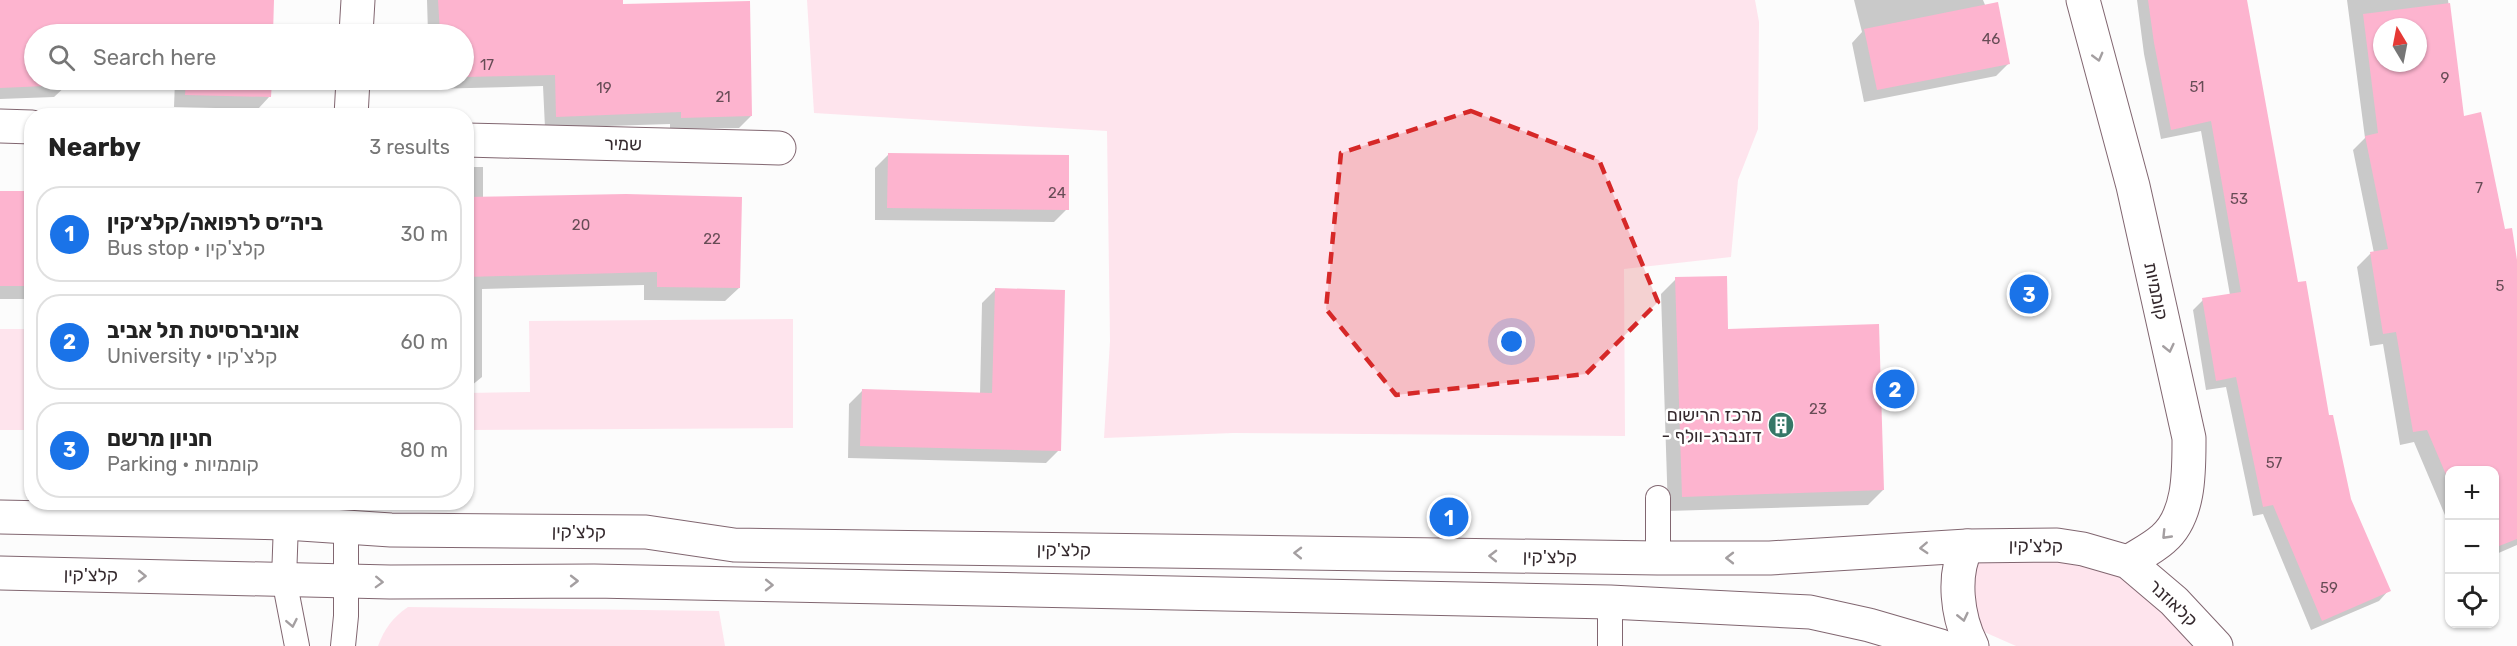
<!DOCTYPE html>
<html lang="en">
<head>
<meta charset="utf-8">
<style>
  :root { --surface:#fff; --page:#f2f2f2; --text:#222; --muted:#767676; --line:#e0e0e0; --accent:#1a73e8 }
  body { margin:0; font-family:Rubik,Heebo,sans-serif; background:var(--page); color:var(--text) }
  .controls { position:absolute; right:18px; bottom:18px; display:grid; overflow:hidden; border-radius:12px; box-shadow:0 2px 4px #0004 }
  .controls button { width:54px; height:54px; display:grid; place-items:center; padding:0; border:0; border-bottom:2px solid var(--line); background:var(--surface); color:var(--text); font:30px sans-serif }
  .compass { position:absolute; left:2373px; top:18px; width:54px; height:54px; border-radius:50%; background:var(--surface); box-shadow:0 2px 4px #0004; rotate:350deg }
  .you { position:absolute; left:1512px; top:342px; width:21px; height:21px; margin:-15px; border:4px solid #fff; border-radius:50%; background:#1a73e8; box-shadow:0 0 0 9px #1a73e833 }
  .badge { display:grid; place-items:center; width:39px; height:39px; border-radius:50%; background:var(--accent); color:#fff; font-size:20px; font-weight:700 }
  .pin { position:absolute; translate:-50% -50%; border:3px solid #fff; box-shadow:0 2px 6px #0006 }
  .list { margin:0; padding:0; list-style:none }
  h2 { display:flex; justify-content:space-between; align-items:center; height:78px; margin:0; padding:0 24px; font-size:26px }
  h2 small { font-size:20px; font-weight:400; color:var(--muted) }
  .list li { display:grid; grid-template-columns:39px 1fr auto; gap:18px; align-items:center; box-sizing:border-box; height:96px; margin:0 12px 12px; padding:0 12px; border:2px solid var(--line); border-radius:24px }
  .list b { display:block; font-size:22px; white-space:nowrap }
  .list p { margin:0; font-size:20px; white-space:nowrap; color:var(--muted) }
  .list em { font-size:20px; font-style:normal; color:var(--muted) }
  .icon { flex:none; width:33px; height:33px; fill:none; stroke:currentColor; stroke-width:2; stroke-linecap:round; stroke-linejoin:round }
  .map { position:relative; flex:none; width:2517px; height:646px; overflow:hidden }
  .search { position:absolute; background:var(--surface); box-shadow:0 2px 4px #0004; left:24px; top:24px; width:450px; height:66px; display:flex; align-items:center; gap:15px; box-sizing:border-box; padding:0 21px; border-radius:33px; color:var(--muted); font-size:22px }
  .panel { position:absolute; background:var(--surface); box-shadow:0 2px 4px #0004; left:24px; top:108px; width:450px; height:402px; border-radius:24px }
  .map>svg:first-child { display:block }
  .green { fill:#fee4ed }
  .shadow { fill:#0003; fill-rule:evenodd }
  .building { fill:#fdb4cf; fill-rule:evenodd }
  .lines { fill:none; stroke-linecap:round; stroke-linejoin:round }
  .lane-casing { stroke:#816670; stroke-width:26 }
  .street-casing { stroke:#816670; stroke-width:35 }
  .secondary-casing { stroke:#816670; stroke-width:35 }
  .lane { stroke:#fff; stroke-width:24 }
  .street { stroke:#fff; stroke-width:33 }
  .secondary { stroke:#fff; stroke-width:33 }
  .oneway { stroke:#a49fa1 }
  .marked { fill:#d62828; fill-opacity:0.2; stroke:#d62828; stroke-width:4.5; stroke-dasharray:12 8; stroke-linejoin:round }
  .labels { text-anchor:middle; stroke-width:5; stroke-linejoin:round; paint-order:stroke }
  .number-label { font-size:15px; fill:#674c56 }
  .street-label { font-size:18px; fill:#352a2e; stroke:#fff }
  .poi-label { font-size:18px; fill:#352a2e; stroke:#fff; text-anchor:end }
</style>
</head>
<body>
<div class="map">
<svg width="2517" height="646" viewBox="0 0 2517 646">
  <rect width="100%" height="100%" fill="#fcfcfc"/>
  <g class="green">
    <polygon points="807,0 1755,0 1759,22 1758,129 1738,180 1731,257 1624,269 1625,436 1233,433 1104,438 1110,341 1107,131 814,113"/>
    <polygon points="793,319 793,428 467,430 467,393 530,392 529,321"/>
    <rect x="0" y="329" width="31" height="101"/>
    <path d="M2059 553 2125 577 2202 646H2016L1982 631C1972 602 1972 586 1979 556Z"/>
    <path d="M408 607 719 611 725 646H378C385 628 392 618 408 607Z"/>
  </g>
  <g class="shadow">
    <polygon points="0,0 273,0 272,34 34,34 34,80 66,80 67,85 54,97 0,99"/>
    <polygon points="427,0 622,0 622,5 751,116 739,128 670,129 670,124 545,128 543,86 430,89 429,80 464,80 464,34 428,34"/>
    <polygon points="1854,0 1983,0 2009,63 1996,76 1864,102 1852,43 1862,32"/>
    <polygon points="2137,0 2244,0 2297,284 2328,417 2350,500 2389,590 2379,601 2311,630 2263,514 2253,516 2226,387 2206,390 2193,310 2203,300 2230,295 2201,131 2161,139 2144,54"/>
    <path d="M2347 0H2448L2463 117 2517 272V545L2494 555V470H2450V527L2414 442 2400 445 2383 344 2370 346 2357 267 2370 254 2374 253 2353 150 2365 138ZM2382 27H2418V63H2382Z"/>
    <polygon points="175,80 270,80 270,96 258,109 174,107"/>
    <polygon points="888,155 1067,209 1054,222 875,220 875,168"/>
    <polygon points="466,167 483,167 483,199 739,288 725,301 644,300 644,285 482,289 482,377 466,390"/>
    <rect x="0" y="193" width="32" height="106"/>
    <polygon points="1676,279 1883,490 1868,505 1668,511 1661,294"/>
    <polygon points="995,290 1059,450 1046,463 848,458 849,404 862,391 980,394 982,303"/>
  </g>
  <g class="building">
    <polygon points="0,0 274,0 273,34 34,34 34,80 68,80 68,85 0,88"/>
    <polygon points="438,0 623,0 623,4 750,1 752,116 681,118 681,112 556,117 555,75 464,77 464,34 440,34"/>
    <polygon points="2148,0 2247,0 2298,282 2306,281 2329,415 2333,415 2351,499 2391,591 2322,621 2273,505 2263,507 2236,377 2216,381 2202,298 2241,292 2211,121 2171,130 2154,43"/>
    <polygon points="1998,2 2010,64 1877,90 1864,29"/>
    <path d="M2450 3 2464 116 2481 112 2505 229 2512 228 2517 260V539L2494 548V471H2450V484L2427 430 2413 432 2396 332 2383 334 2370 252 2388 249 2365 136 2378 133 2363 14ZM2382 27H2418V63H2382Z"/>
    <polygon points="186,80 272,80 271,97 185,95"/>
    <polygon points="888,153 1069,155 1069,210 887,208"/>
    <rect x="0" y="191" width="32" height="95"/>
    <polygon points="626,194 742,197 740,288 657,287 657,272 466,277 466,197"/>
    <polygon points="1727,276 1728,329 1879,324 1884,490 1682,497 1675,277"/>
    <polygon points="995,288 1065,290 1061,451 860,446 862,389 992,393"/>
  </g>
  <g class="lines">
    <defs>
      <g id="lane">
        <polyline points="1658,498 1658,558"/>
        <polyline points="286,523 284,579 297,646"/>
        <polyline points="1610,602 1610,646"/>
        <polyline points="343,646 346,616 346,528"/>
      </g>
      <g id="street">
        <path d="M2083 0 2133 186 2189 438C2189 471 2190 516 2163 539 2153 548 2139 555 2128 562"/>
        <polyline points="356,34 358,0"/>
        <polyline points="351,116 353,80"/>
        <polyline points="0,126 32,127"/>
        <polyline points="466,140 779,148"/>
      </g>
      <g id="secondary">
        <polyline points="0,517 286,523 391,530 646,532 734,545 1658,558 1770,558 1967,546 2057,545 2083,549 2128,562 2174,601 2216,646"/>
        <path d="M1967 546C1952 575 1957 617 1972 646"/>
        <polyline points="0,573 390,582 594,581 1610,602 1810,612 1869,625 1941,646"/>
      </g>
    </defs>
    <use href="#lane" class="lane-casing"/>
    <use href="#street" class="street-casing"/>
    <use href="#secondary" class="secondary-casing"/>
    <use href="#lane" class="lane"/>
    <use href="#street" class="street"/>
    <use href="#secondary" class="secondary"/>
  </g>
  <defs><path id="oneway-chevron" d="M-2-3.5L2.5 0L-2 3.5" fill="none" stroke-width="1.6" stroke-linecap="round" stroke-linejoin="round" transform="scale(1.5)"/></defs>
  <g class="oneway">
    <use href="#oneway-chevron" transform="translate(2098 57) rotate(75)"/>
    <use href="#oneway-chevron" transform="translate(2169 348) rotate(77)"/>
    <use href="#oneway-chevron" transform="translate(2166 535) rotate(134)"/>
    <use href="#oneway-chevron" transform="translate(1924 548) rotate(177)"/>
    <use href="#oneway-chevron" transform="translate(1298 553) rotate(-179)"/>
    <use href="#oneway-chevron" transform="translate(1493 556) rotate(-179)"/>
    <use href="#oneway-chevron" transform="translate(1730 558) rotate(-180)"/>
    <use href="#oneway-chevron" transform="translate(142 576) rotate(1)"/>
    <use href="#oneway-chevron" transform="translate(574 581)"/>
    <use href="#oneway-chevron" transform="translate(379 582) rotate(2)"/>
    <use href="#oneway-chevron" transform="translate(769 585) rotate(1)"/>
    <use href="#oneway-chevron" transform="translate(1963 617) rotate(77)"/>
    <use href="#oneway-chevron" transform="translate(292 623) rotate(79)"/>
  </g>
  <path class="marked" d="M1471 111 1599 160 1658 302 1586 374 1396 395 1326 309 1341 153Z"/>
  <defs>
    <symbol id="building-disc" viewBox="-11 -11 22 22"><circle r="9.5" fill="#367767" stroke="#fff"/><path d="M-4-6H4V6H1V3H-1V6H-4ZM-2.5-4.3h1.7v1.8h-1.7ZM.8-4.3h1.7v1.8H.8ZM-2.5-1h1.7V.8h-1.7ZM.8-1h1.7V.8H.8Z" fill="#fff"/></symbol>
  </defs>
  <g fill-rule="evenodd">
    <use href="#building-disc" x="1766" y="410" width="30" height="30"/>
  </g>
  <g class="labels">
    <g class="number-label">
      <text x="1991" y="44">46</text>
      <text x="487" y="70">17</text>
      <text x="2445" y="83">9</text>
      <text x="2197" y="92">51</text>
      <text x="604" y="93">19</text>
      <text x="723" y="102">21</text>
      <text x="2479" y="193">7</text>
      <text x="1057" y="198">24</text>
      <text x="2239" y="204">53</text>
      <text x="581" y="230">20</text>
      <text x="712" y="244">22</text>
      <text x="2500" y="291">5</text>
      <text x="1818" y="414">23</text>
      <text x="2274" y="468">57</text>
      <text x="2329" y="593">59</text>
    </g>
    <g class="street-label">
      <text transform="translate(623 144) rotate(1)" y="6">שמיר</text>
      <text transform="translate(2156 291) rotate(78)" y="6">קוממיות</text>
      <text transform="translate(579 532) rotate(1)" y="6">קלצ'קין</text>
      <text transform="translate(2036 546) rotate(1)" y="6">קלצ'קין</text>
      <text transform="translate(1064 550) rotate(1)" y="6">קלצ'קין</text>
      <text transform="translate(1550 557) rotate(1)" y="6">קלצ'קין</text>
      <text transform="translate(91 575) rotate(1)" y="6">קלצ'קין</text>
      <text transform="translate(2173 603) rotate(43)" y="6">קלאוזנר</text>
    </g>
    <g class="poi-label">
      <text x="1762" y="421">מרכז הרישום<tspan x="1762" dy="21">- דזנברג-וולף</tspan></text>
    </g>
  </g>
</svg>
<div class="controls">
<button>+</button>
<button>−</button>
<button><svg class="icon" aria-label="locate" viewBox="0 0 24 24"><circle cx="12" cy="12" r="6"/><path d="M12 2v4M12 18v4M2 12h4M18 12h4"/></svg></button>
</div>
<svg class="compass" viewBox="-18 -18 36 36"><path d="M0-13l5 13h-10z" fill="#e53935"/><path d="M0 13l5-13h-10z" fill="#767676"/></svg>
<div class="you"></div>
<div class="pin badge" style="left:1449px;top:517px">1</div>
<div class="pin badge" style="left:1895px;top:389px">2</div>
<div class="pin badge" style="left:2029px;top:294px">3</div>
<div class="search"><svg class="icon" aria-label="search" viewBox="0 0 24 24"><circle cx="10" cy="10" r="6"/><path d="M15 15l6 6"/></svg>Search here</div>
<section class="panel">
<h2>Nearby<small>3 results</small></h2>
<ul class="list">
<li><span class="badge">1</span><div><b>ביה״ס לרפואה/קלצ׳קין</b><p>Bus stop · קלצ'קין</p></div><em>30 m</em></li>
<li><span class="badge">2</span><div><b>אוניברסיטת תל אביב</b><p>University · קלצ'קין</p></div><em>60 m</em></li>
<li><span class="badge">3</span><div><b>חניון מרשם</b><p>Parking · קוממיות</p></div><em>80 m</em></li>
</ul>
</section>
</div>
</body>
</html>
